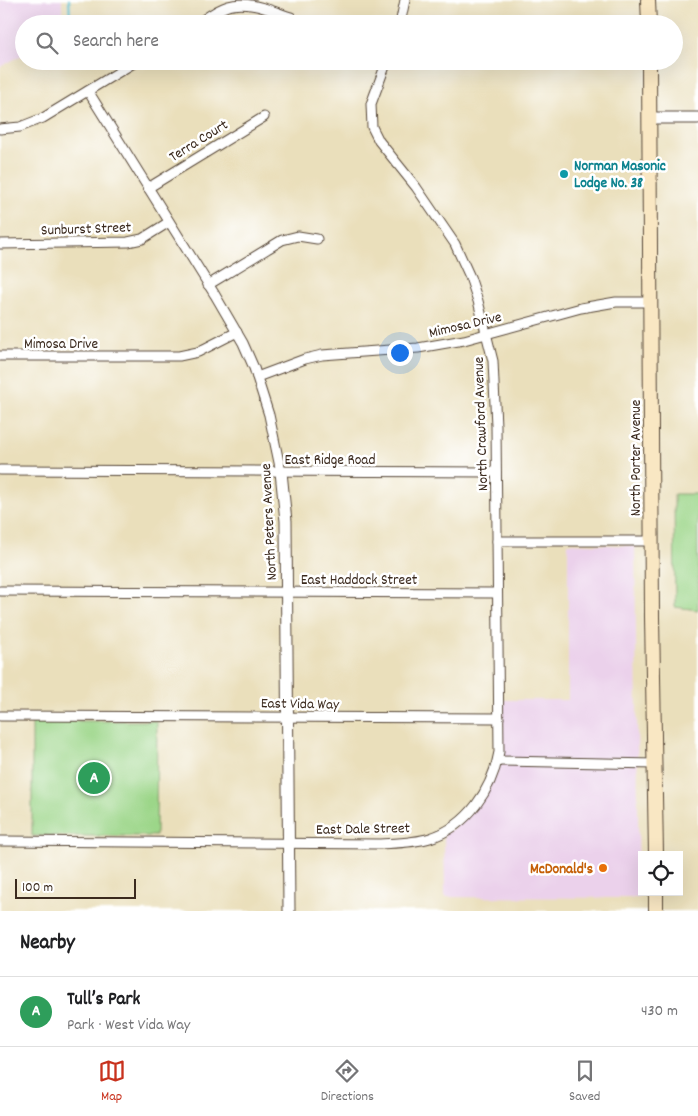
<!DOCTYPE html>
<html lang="en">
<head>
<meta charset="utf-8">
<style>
  :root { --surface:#fff; --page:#f2f2f2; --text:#202124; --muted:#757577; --line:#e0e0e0; --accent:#c8321e }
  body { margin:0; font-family:Dekko,sans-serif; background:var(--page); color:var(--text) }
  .controls { position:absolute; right:15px; bottom:15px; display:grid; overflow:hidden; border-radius:0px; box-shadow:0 5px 20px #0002 }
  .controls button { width:45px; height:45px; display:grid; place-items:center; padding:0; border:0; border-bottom:1px solid var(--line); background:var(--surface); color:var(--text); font:25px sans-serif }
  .scale { position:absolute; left:15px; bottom:12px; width:121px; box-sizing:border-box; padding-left:5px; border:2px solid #3b2a1e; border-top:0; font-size:14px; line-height:18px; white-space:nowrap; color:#3b2a1e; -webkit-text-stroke:4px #fff; paint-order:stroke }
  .you { position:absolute; left:399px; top:352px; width:18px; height:18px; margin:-12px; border:4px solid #fff; border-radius:50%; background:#1a73e8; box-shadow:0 0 0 8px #1a73e833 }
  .badge { display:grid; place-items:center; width:32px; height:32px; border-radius:50%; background:var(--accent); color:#fff; font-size:16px; font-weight:700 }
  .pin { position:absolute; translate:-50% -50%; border:2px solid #fff; box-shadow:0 1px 5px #0006 }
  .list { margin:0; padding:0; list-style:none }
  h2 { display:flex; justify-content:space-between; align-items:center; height:65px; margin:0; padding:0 20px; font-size:21px }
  h2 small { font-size:16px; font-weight:400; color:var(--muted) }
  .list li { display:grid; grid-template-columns:32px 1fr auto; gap:15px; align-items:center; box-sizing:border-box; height:70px; padding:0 20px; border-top:1px solid var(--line) }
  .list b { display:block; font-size:19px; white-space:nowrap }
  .list p { margin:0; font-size:16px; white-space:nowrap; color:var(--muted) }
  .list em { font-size:16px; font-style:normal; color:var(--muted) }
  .icon { flex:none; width:28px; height:28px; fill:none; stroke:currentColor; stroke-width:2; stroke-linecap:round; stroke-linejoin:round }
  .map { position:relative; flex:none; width:698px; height:911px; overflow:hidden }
  .search { position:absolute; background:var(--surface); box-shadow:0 5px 20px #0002; left:15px; right:15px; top:15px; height:55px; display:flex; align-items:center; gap:12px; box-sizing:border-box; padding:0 18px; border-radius:28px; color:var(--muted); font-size:19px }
  .sheet { height:135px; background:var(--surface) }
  nav { display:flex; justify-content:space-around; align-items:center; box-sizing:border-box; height:70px; border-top:1px solid var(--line); background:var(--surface); font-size:14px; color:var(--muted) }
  nav a { display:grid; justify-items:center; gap:2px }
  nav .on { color:var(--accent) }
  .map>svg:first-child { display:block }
  .built { fill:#ebd1eb }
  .green { fill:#9cd689; stroke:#6c8054 }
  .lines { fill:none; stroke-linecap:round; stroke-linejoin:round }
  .stream { stroke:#56c0d2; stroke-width:2.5 }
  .minor-casing { stroke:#554536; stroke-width:11 }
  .tertiary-casing { stroke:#554536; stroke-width:13 }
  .secondary-casing { stroke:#554536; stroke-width:16 }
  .minor { stroke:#fff; stroke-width:9 }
  .tertiary { stroke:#fff; stroke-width:11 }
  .secondary { stroke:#f9e7c3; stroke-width:14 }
  .culture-dot { fill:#0f9aa8; stroke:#fff; stroke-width:2 }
  .food-dot { fill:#e8710a; stroke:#fff; stroke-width:2 }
  .labels { text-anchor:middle; stroke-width:5; stroke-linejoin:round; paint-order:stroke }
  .street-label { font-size:15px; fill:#3b2a1e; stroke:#fff }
  .culture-label { font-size:15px; font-weight:bold; fill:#0d838f; stroke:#fff; text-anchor:start }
  .food-label { font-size:15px; font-weight:bold; fill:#c56008; stroke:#fff; text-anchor:end }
</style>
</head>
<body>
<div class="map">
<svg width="698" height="911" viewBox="0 0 698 911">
  <rect width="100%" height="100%" fill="#fff"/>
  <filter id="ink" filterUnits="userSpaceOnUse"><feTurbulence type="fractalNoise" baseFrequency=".02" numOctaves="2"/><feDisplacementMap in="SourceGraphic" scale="10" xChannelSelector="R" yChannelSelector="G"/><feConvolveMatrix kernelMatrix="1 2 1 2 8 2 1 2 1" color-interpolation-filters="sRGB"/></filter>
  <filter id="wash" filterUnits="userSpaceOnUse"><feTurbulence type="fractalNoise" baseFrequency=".0096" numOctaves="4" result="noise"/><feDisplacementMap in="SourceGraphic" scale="20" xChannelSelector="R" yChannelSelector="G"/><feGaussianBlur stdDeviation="1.12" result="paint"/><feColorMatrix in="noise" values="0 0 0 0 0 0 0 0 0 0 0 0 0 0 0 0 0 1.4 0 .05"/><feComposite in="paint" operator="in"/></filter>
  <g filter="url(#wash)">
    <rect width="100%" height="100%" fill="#eadfbb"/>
    <g class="built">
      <polygon points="0,0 62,0 62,24 24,24 24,54 0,67"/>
      <polygon points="568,543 632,546 635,547 639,898 445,897 444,834 455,827 498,771 501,700 568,700"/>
    </g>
    <g class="green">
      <polygon points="674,494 698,494 698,610 675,607"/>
      <polygon points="32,721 157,721 156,836 32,836"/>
    </g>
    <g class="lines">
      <polyline class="stream" points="69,0 70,17"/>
    </g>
  </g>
  <g filter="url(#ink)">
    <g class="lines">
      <defs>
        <g id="minor">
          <path d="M197 24C206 18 217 9 228 6 249 0 272 11 291 17"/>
          <polyline points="400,24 405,0"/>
          <polyline points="88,91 215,295 243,343 254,368 269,415 281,472"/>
          <polyline points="0,129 20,127 43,118 137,61"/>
          <polyline points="148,188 264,117"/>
          <polyline points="0,244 128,242 142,239 169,222"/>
          <polyline points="208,285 282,240 298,236 317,239"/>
          <polyline points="0,356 179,356 198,352 237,332"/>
          <polyline points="257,377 305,359 322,355 418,348 464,340 581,308 616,302 650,302"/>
          <polyline points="0,470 496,472"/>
          <polyline points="497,541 652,541"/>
          <polyline points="0,591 497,593"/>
          <polyline points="0,716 499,718"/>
          <polyline points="498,761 655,764"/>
          <path d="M0 841 380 844C397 843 414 843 430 838 468 826 492 790 499 752L496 426 493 361 478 301 470 277 455 244 416 187 379 141 372 127 371 104 387 61"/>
        </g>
        <g id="tertiary">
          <polyline points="649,118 698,118"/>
          <polyline points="281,472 286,521 289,911"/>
        </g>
        <g id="secondary">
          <polyline points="648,0 649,24"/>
          <polyline points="649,61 652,617 656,855"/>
          <polyline points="656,892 656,911"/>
        </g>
      </defs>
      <use href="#minor" class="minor-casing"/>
      <use href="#tertiary" class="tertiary-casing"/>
      <use href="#secondary" class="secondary-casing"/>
      <use href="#minor" class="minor"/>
      <use href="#tertiary" class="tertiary"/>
      <use href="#secondary" class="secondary"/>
    </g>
  </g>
  <circle class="culture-dot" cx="564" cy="174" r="5"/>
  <circle class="food-dot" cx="603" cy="868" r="5"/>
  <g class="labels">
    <g class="street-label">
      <text transform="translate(198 140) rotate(-32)" y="5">Terra Court</text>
      <text transform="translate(86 228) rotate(-2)" y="5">Sunburst Street</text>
      <text transform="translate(465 324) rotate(-13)" y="5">Mimosa Drive</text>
      <text x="61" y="348">Mimosa Drive</text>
      <text transform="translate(480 424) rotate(-92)" y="5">North Crawford Avenue</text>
      <text transform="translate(635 458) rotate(-90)" y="5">North Porter Avenue</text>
      <text x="330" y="464">East Ridge Road</text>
      <text transform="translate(268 522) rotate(-93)" y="5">North Peters Avenue</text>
      <text x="359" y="584">East Haddock Street</text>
      <text transform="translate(300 703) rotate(1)" y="5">East Vida Way</text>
      <text transform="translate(363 828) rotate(-1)" y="5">East Dale Street</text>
    </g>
    <g class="culture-label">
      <text x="574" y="170">Norman Masonic<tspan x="574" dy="17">Lodge No. 38</tspan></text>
    </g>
    <g class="food-label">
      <text x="593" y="873">McDonald's</text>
    </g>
  </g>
</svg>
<div class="controls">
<button><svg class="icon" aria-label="locate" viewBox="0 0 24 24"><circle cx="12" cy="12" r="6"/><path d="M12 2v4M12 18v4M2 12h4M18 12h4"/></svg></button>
</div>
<div class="scale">100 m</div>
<div class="you"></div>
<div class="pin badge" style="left:94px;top:778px;background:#2e9e5b">A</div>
<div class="search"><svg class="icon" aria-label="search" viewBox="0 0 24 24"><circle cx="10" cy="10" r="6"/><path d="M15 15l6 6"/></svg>Search here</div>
</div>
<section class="sheet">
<h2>Nearby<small></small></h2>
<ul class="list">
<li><span class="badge" style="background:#2e9e5b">A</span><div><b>Tull’s Park</b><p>Park · West Vida Way</p></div><em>430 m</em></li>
</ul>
</section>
<nav>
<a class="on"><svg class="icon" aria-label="map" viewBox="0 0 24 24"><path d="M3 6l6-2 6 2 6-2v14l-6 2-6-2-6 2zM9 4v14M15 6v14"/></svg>Map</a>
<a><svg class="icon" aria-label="directions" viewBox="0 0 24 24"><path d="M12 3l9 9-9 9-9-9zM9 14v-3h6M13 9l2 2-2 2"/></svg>Directions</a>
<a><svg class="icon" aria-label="saved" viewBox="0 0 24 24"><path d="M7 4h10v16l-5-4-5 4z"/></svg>Saved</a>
</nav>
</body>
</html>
